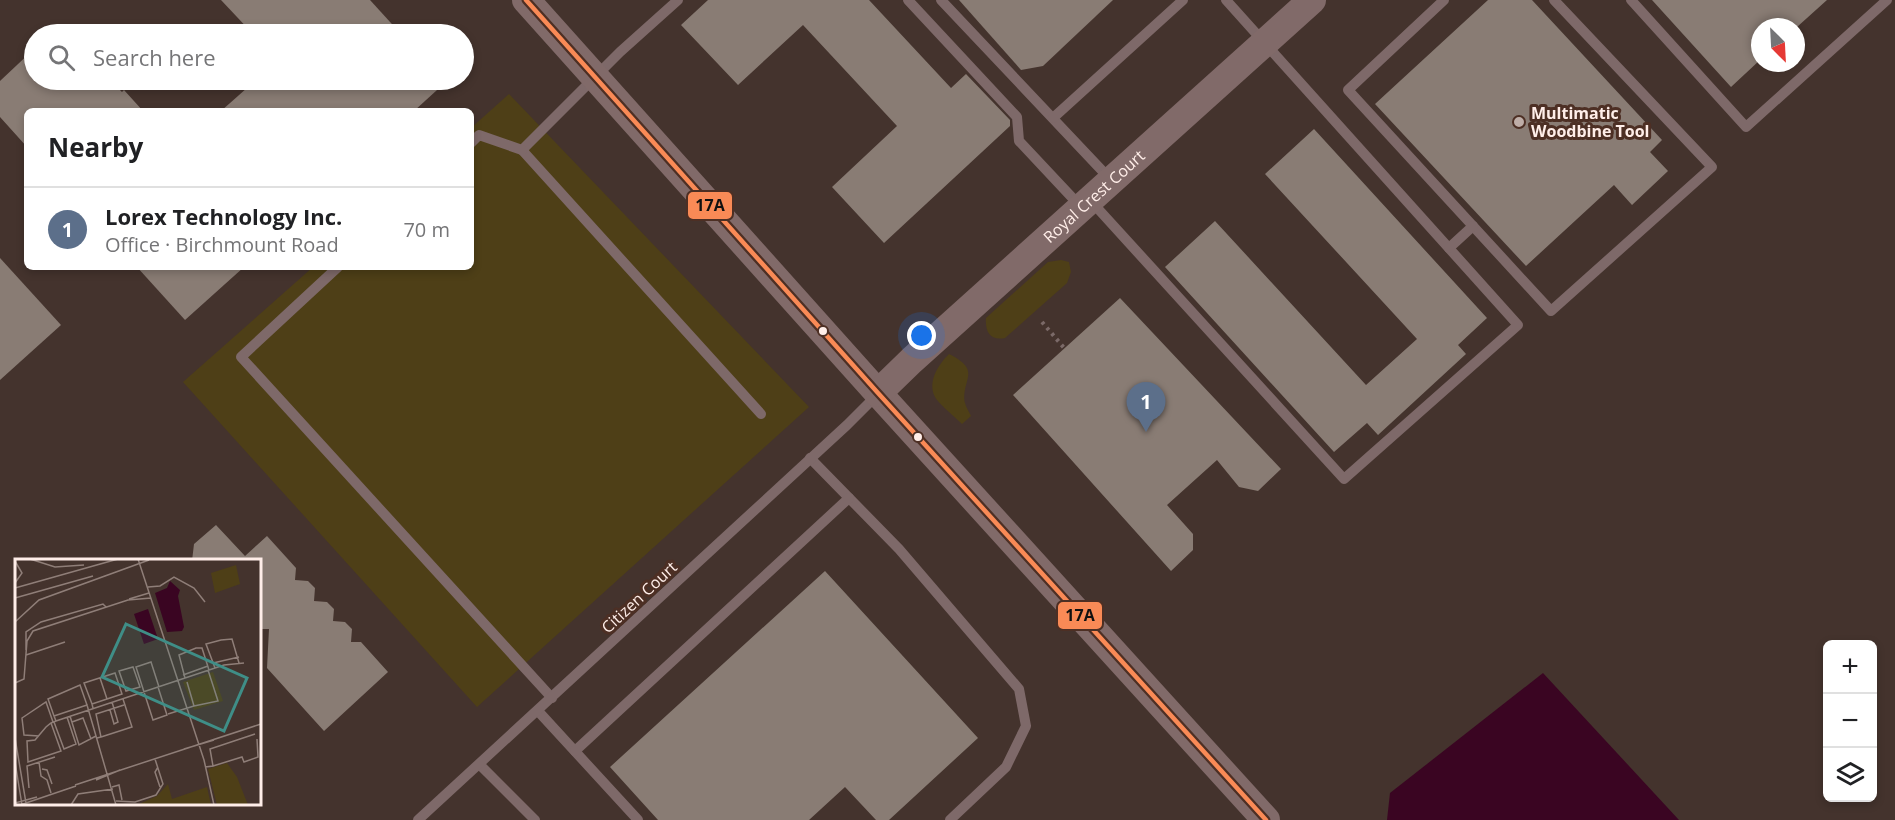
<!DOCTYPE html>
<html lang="en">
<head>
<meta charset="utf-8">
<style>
  :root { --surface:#fff; --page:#f2f2f2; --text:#202124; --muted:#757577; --line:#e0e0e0; --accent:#ea580c }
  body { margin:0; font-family:"Open Sans",sans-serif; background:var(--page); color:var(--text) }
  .controls { position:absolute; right:18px; bottom:18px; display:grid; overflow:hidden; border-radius:9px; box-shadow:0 3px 9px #0003 }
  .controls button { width:54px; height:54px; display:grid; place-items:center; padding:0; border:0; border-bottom:2px solid var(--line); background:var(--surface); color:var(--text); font:30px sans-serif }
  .compass { position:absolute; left:1751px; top:18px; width:54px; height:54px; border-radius:50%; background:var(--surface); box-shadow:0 3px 9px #0003; rotate:156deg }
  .you { position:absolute; left:922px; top:336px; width:21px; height:21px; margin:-15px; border:4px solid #fff; border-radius:50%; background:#1a73e8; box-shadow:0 0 0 9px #1a73e833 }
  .badge { display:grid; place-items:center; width:39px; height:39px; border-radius:50%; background:var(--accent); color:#fff; font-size:20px; font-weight:700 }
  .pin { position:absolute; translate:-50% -50px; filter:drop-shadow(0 2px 3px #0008) }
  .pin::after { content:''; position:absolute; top:32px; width:21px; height:18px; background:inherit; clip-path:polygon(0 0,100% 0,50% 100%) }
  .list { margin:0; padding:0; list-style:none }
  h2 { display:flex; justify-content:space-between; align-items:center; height:78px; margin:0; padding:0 24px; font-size:26px }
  h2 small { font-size:20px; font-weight:400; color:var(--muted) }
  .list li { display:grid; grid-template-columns:39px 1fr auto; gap:18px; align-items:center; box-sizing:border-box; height:84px; padding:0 24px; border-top:2px solid var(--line) }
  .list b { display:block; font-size:22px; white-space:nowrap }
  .list p { margin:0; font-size:20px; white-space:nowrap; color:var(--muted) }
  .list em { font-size:20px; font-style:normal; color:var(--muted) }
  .icon { flex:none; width:33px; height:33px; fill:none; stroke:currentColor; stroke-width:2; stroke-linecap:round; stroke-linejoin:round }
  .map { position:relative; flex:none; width:1895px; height:820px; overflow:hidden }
  .search { position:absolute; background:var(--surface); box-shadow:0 3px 9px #0003; left:24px; top:24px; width:450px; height:66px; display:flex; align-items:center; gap:15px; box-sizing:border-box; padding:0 21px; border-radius:33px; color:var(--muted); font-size:22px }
  .panel { position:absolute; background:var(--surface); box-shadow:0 3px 9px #0003; left:24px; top:108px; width:450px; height:162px; border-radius:9px }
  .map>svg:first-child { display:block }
  .green { fill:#4e3f17 }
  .water { fill:#3a0522 }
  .building { fill:#897c74 }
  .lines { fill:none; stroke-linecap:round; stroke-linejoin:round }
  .path { stroke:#7b6a68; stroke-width:4; stroke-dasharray:3 4.5; stroke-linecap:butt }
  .lane { stroke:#7e6969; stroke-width:10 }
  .secondary { stroke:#816a69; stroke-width:28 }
  .bus-1-casing { stroke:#4d2f24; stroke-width:9 }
  .bus-1 { stroke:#f98a56; stroke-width:4.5 }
  .poi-dot { fill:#beada7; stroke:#4d2f24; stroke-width:2 }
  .bus-dot { fill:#ffeee9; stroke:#4d2f24; stroke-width:2 }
  .labels { text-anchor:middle; stroke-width:6; stroke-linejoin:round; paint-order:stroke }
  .poi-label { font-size:16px; font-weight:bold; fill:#ffeee9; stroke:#4d2f24; text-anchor:start }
  .street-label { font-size:16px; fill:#ffeee9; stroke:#4d2f24 }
  .inset-road { fill:none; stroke:#8f7e78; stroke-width:1.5 }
  .view { fill:#3f8e87; fill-opacity:0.15; stroke:#3f8e87; stroke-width:3 }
  .inset-edge { fill:none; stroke:#ffeee9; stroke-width:3 }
  .line-badge { stroke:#4d2f24; stroke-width:2 }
  .pale-badge-label { font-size:16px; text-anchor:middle; font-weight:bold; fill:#111 }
</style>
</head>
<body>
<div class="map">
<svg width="1895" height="820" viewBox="0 0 1895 820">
  <rect width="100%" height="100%" fill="#44332d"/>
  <g class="green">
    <polygon points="509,94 809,407 477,707 183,382 313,267 471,267 471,128"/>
    <path d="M1061 260 1069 262 1071 272 1067 283 1005 338C990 341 985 332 986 318L1048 262Z"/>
    <path d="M949 354C983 371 961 379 965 403 966 407 969 412 971 416L962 424C955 417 939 404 935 397 927 381 939 364 949 354Z"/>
  </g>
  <polygon class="water" points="1543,673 1679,820 1387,820 1390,793"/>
  <g class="building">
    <polygon points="221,0 370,0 401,34 253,34"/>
    <polygon points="708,0 869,0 951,88 966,74 1010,120 1010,126 884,243 832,187 897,126 803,25 738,85 681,25"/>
    <polygon points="959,0 1113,0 1043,66 1021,70"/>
    <polygon points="1488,0 1532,0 1662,140 1650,152 1668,171 1632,205 1614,185 1526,266 1375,104"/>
    <polygon points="1652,0 1827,0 1797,27 1760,27 1760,60 1731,87"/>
    <polygon points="34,49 34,80 110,80 122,92 124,90 143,111 27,111 27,147 0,117 0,81"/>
    <polygon points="256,80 448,80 414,111 221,111"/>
    <polygon points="1314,129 1487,318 1458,345 1466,354 1378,435 1367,423 1334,452 1165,267 1215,221 1366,385 1417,339 1265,174"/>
    <polygon points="0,258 61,325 0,380"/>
    <polygon points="137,267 244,267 185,320"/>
    <polygon points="1120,298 1281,469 1258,491 1239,487 1217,460 1167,505 1193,534 1193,550 1171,571 1013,395"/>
    <polygon points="216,525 245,556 267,536 296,568 295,580 308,581 315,588 314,601 327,602 334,609 333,621 345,622 352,629 351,642 361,642 388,672 324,731 267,668 269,629 260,629 260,561 192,561 194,544"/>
    <polygon points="825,571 978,738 889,820 876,820 845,787 809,820 658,820 610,767"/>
  </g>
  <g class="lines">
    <polyline class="path" points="1042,322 1065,349"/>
    <g class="lane">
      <polyline points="678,0 620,52 522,150 761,414"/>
      <polyline points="908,0 1017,117 1019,141 1080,206"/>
      <polyline points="941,0 1110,179"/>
      <polyline points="1444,0 1348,90 1551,311 1712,167 1554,0"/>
      <polyline points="1631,0 1746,127 1887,0"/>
      <polyline points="1053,118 1183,0"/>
      <polyline points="471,143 479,135 522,150"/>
      <polyline points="1090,200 1344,479 1518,325 1226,0"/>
      <polyline points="1449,248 1473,226"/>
      <polyline points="338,267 241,357 552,698"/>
      <polyline points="810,458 899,549 1019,689 1026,726 1006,767 950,820"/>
      <polyline points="538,711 638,820"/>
      <polyline points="575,751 849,498"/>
      <polyline points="480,765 535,820"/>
      <polyline points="418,820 847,425 878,394"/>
    </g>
    <g class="secondary">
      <polyline points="526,0 878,393 1266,820"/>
      <path id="s1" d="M878 393 912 360 1312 0"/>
    </g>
    <defs>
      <polyline id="bus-1" points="526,0 878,393 1266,820"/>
    </defs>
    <use href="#bus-1" class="bus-1-casing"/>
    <use href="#bus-1" class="bus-1"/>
  </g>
  <circle class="poi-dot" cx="1519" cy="122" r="6"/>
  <g class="bus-dot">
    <circle cx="823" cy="331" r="5"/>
    <circle cx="918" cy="437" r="5"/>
  </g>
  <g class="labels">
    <g class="poi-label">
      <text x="1531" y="119">Multimatic<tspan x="1531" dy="18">Woodbine Tool</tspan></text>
    </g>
    <g class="street-label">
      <text dy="6" stroke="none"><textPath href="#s1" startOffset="292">Royal Crest Court</textPath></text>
      <text transform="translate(639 597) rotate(-43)" y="6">Citizen Court</text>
    </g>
  </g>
  <g transform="translate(15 559)">
    <rect width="246" height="246" fill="#44332d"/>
    <path d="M221 6 225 25 200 34 196 14ZM198 113 208 142 179 151 168 123ZM212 204 222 218 233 246H202L193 210ZM153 225 157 240 192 228 196 246H122L142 237Z" fill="#4e3f17"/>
    <path d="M155 22 165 31 163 37 169 68 167 72 152 73 140 34 152 29ZM133 50 143 80 129 85 119 55Z" fill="#3a0522"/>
    <path class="inset-road" d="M15 0 40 8 69 6M123 0 189 201M0 2 7 14 0 24M133 28 145 27 159 18 179 29 190 43M0 29 103 0M0 39 78 17M114 40 134 34M0 63 24 41 134 1M11 91V73L26 63 88 45 91 48M11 96 50 83M198 104 224 98M118 108 125 128 111 132 104 112ZM200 109 191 85 206 81 217 80 224 104M168 116 193 107M85 119 92 140M170 119 164 96 181 89H187L194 111M0 124 9 120 12 82 18 72 113 41 136 39M143 128 152 156 138 161 121 108 136 103 144 128M77 145 107 135 100 114 69 124 77 145 78 149M72 146 101 246M179 147 203 142 193 111M95 151 99 165 103 163 97 143M153 155 179 147 172 123M39 157 72 146 65 126 33 140 39 157 41 162M55 157 64 186 81 177M39 163 49 190 61 185 52 158M57 163 68 159 76 180M36 164 46 192 13 203 12 182 20 181 31 168 36 164 41 162 209 106 229 104M24 177 9 176 7 159 31 143 38 163M86 178 117 168 108 140M0 179 11 244M82 179 86 178 81 155 109 146M169 190 199 181M189 201 199 246M0 203 7 246M24 203 26 217 32 221 36 234M198 207 227 198 229 203 243 198 242 180M143 208 140 213 145 228M190 208 198 207 195 190 240 175M27 210 32 211 37 225M81 221 105 211M60 226 246 165M97 228 104 226 107 241M14 229 12 207 40 198M101 242 120 243 141 236 148 225 140 200M0 244 22 238M5 246 61 227M56 246 63 235 98 230"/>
    <path class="view" d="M111 65 232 119 209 172 87 118Z"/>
    <rect width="246" height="246" class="inset-edge"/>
  </g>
  <g class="line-badge">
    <rect x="687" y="191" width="46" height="29" rx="6" fill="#f98a56"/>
    <rect x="1057" y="601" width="46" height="29" rx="6" fill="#f98a56"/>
  </g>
  <g class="pale-badge-label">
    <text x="710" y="211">17A</text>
    <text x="1080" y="621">17A</text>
  </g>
</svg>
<div class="controls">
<button>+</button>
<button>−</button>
<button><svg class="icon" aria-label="layers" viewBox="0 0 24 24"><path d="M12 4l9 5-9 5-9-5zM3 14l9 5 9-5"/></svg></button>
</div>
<svg class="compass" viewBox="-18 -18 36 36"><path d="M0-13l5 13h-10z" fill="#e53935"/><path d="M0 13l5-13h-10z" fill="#757577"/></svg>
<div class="you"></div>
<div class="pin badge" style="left:1146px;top:432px;background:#5c6f8a">1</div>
<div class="search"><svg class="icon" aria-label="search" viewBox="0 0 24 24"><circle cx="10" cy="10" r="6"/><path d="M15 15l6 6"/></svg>Search here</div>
<section class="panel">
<h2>Nearby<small></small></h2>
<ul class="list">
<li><span class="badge" style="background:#5c6f8a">1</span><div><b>Lorex Technology Inc.</b><p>Office · Birchmount Road</p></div><em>70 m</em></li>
</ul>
</section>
</div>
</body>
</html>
